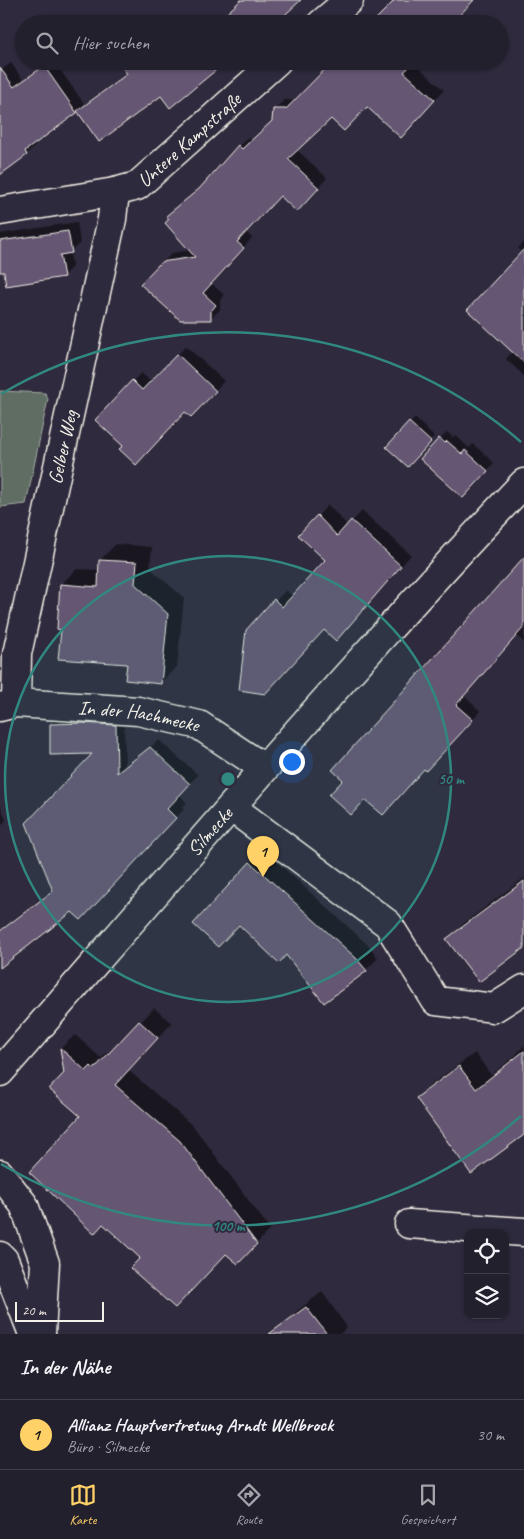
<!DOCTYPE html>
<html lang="de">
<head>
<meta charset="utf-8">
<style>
  :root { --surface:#23202e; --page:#2f2d3a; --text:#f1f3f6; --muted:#a3a3aa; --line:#403e4a; --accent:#ffd166 }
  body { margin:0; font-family:Caveat,sans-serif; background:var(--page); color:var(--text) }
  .controls { position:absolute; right:15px; bottom:15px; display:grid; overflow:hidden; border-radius:10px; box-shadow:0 1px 4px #0004 }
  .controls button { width:45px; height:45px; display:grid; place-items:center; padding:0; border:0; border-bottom:1px solid var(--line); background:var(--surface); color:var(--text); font:25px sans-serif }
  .scale { position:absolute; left:15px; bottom:12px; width:89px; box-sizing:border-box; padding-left:5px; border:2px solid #f4f1e8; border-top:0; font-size:14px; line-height:18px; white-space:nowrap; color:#f4f1e8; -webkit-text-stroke:4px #2f2a3d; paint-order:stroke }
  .you { position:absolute; left:291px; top:761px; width:18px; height:18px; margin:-12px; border:4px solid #fff; border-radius:50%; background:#1a73e8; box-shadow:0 0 0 8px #1a73e833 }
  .badge { display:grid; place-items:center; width:32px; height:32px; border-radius:50%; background:var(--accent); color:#111; font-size:16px; font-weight:700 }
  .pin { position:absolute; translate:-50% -41px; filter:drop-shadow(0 1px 2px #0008) }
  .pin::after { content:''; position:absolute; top:26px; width:18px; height:15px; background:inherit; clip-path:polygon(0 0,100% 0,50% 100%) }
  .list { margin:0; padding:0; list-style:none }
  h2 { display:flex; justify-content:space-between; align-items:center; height:65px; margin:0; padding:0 20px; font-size:21px }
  h2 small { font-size:16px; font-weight:400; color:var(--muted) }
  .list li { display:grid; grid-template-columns:32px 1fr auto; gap:15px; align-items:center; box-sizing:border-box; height:70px; padding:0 20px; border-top:1px solid var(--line) }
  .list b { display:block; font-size:19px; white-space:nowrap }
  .list p { margin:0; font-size:16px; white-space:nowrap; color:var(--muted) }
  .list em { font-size:16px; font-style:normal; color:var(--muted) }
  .icon { flex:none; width:28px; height:28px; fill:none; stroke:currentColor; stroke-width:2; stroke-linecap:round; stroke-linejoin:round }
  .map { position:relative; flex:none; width:524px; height:1334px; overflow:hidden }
  .search { position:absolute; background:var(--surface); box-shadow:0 1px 4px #0004; left:15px; right:15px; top:15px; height:55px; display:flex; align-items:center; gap:12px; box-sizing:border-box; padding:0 18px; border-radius:28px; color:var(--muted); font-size:19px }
  .sheet { height:135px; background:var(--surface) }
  nav { display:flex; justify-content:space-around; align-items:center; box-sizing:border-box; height:70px; border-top:1px solid var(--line); background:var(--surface); font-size:14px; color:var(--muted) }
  nav a { display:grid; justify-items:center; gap:2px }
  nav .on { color:var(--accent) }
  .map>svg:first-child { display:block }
  .green { fill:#5e6d64; stroke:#a9afa6 }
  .shadow { fill:#0007 }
  .building { fill:#655773; stroke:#f4f1e8 }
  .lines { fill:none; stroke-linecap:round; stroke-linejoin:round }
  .minor-casing { stroke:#f4f1e8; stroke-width:31 }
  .major-casing { stroke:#f4f1e8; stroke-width:31 }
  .minor { stroke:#2f2a3d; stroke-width:28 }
  .major { stroke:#2f2a3d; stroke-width:28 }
  .ring { fill:none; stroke:#318880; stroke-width:2.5 }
  .labels { text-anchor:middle; stroke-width:4; stroke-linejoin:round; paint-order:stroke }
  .street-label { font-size:20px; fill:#f4f1e8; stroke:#2f2a3d }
  .centre { fill:#318880; stroke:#2f2a3d; stroke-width:2.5 }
  .ring-label { font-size:15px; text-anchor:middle; font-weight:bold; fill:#318880; stroke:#2f2a3d; stroke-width:4; stroke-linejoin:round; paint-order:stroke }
</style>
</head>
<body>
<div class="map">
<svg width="524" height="1334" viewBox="0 0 524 1334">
  <rect width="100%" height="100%" fill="#2f2a3d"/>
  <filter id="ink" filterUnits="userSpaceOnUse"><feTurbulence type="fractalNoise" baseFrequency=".02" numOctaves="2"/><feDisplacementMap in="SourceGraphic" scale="10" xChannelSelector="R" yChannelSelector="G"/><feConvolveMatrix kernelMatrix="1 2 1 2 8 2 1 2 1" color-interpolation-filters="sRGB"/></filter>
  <g filter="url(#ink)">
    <polygon class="green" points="0,391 45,393 48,399 26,504 0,507"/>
    <g class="shadow">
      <polygon points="49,61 54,61 85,105 143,61 227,61 170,107 161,95 78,110 33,143 35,146 27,154 9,167 0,168 0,71 11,63 23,80"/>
      <polygon points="413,62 444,90 410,126 367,106 331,117 296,149 327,178 306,201 281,195 246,232 252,238 211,283 224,295 220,300 220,310 210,319 142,284 172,253 191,250 168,216 206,183 248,137 253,140 274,121 274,110 284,100 296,100"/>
      <polygon points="77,222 80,243 70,252 72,267 63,276 0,271 0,234"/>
      <polygon points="524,242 524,376 506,359 513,351 523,253 518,248"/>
      <polygon points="186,346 224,381 200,407 185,410 124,446 133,381 141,373 152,382"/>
      <polygon points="415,418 434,437 408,465 388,447"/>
      <polygon points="447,432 453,437 455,435 469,448 473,444 494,463 470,489 440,439"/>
      <polygon points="328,505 348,526 362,511 411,555 346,628 248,630 286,590 293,597 327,560 300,535"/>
      <polygon points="116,544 152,547 150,568 184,598 177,667 161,682 128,662 62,629 61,584 77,569 99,570 100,560"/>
      <polygon points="524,558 524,642 516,635 464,696 480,711 435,761 424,768"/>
      <polygon points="60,715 124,717 125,767 159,740 198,775 179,794 187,803 182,808 184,809 160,835 72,910 0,966 0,930 100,856 95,753 51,724"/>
      <polygon points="0,804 6,820 0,827"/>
      <polygon points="264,850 368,945 378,958 366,970 286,954 239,924 251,863"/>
      <polygon points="524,878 524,947 448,939 463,924"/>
      <polygon points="154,1008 172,1023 128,1070 194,1127 270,1229 252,1249 227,1252 142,1257 81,1116 65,1073 61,1048 75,1035 101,1058 106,1053 109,1056"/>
      <polygon points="524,1045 524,1134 418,1098 433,1083 475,1053 491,1075 515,1056"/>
      <polygon points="322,1292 347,1327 340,1334 288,1334 282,1326 297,1311"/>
    </g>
    <g class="building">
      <polygon points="241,0 301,0 275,24 215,24"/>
      <polygon points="395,0 474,0 451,24 371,24"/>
      <polygon points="118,61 227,61 170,108 161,96 99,142 77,111 127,74"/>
      <polygon points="333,61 415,61 404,72 435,100 401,138 367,107 344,131 331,119 288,159 319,188 297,212 280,196 237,242 244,248 203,293 216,305 211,311 211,320 180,320 140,284 161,262 195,257 165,223 169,219 166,216 199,189 238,145 242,149 272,121 273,109 286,109"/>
      <polygon points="44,66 77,113 25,151 27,155 0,175 0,68 14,87"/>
      <polygon points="68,231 72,253 60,255 64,277 6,286 4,272 0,272 0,241"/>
      <polygon points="524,249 524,363 467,310"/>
      <polygon points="177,354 216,391 191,417 185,412 136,465 119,449 123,446 95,420 132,380 142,390"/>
      <polygon points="409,422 431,442 408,467 386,447"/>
      <polygon points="439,438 445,443 447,441 462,454 465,450 488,471 463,498 420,459"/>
      <polygon points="317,515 337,536 351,520 401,566 336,641 324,630 265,694 239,690 246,630 274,599 282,607 325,560 298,535"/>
      <polygon points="524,557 524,627 456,705 473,720 426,771 424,769 383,815 365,800 351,815 329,795 343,780 332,770"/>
      <polygon points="99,560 137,562 135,584 168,614 161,684 125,680 127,664 58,659 61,630 57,629 60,584 98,587"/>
      <polygon points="83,723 116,725 117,773 150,747 190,784 167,809 176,818 81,920 72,912 0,968 0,931 53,891 26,823 92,754 50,755 50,724"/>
      <polygon points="250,862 356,958 367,971 324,1003 286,955 279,963 239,925 218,947 193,924"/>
      <polygon points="524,881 524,948 479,982 446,939"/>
      <polygon points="139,1021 158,1038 115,1085 180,1141 257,1244 238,1264 226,1254 175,1308 130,1268 140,1258 103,1224 94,1234 29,1172 80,1116 49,1089 64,1073 60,1048 86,1071 91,1066 94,1069"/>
      <polygon points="524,1051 524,1135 471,1174 416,1098 459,1066 476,1089"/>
      <polygon points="306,1307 327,1334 269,1334"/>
    </g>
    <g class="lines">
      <defs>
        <g id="minor">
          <polyline points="321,24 349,0"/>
          <path id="s1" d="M0 211 115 192 137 186 277 61"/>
          <path id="s2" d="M16 703 17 654 112 219 115 192"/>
          <path id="s3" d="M0 707 16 703 138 711 199 725 264 768"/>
          <polyline points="231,807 388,924 436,1001 494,1008 524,989"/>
          <polyline points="0,1174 24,1205 45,1263 41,1334"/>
          <polyline points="409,1224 524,1232"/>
          <polyline points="0,1256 4,1260 33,1334"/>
        </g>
        <g id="major">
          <path id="s4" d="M0 1072C173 874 343 674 524 483"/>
        </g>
      </defs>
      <use href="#minor" class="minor-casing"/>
      <use href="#major" class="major-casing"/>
      <use href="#minor" class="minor"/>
      <use href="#major" class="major"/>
    </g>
  </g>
  <circle cx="228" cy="779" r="223" fill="#318880" fill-opacity=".12"/>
  <g class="ring">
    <circle cx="228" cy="779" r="223"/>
    <path d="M521 1116A447 447 0 0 1 1 1164M1 394A447 447 0 0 1 521 442"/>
  </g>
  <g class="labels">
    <g class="street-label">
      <text dy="7" stroke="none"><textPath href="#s1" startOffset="209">Untere Kampstraße</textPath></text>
      <text dy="7" stroke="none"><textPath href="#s2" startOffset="261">Gelber Weg</textPath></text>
      <text dy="7" stroke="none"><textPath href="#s3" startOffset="140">In der Hachmecke</textPath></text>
      <text dy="7" stroke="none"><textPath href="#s4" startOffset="319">Silmecke</textPath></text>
    </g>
  </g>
  <circle cx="228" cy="779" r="8" class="centre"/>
  <g class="ring-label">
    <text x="451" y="784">50 m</text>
    <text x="228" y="1231">100 m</text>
  </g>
</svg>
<div class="controls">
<button><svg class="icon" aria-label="locate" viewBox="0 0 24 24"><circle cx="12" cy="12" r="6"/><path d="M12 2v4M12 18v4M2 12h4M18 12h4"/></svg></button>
<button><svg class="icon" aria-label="layers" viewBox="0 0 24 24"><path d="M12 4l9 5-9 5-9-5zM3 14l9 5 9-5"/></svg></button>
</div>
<div class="scale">20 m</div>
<div class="you"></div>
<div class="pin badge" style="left:263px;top:877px">1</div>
<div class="search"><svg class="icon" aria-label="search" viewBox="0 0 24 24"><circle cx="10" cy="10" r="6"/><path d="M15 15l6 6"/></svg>Hier suchen</div>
</div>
<section class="sheet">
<h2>In der Nähe<small></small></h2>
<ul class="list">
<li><span class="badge">1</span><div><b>Allianz Hauptvertretung Arndt Wellbrock</b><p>Büro · Silmecke</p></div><em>30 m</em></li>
</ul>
</section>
<nav>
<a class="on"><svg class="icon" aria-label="map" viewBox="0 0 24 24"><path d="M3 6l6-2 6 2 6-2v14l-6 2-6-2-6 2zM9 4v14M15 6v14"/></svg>Karte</a>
<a><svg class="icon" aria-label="directions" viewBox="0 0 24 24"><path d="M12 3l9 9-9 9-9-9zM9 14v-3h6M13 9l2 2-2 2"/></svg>Route</a>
<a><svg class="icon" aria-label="saved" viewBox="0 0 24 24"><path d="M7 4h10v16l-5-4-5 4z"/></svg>Gespeichert</a>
</nav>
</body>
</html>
